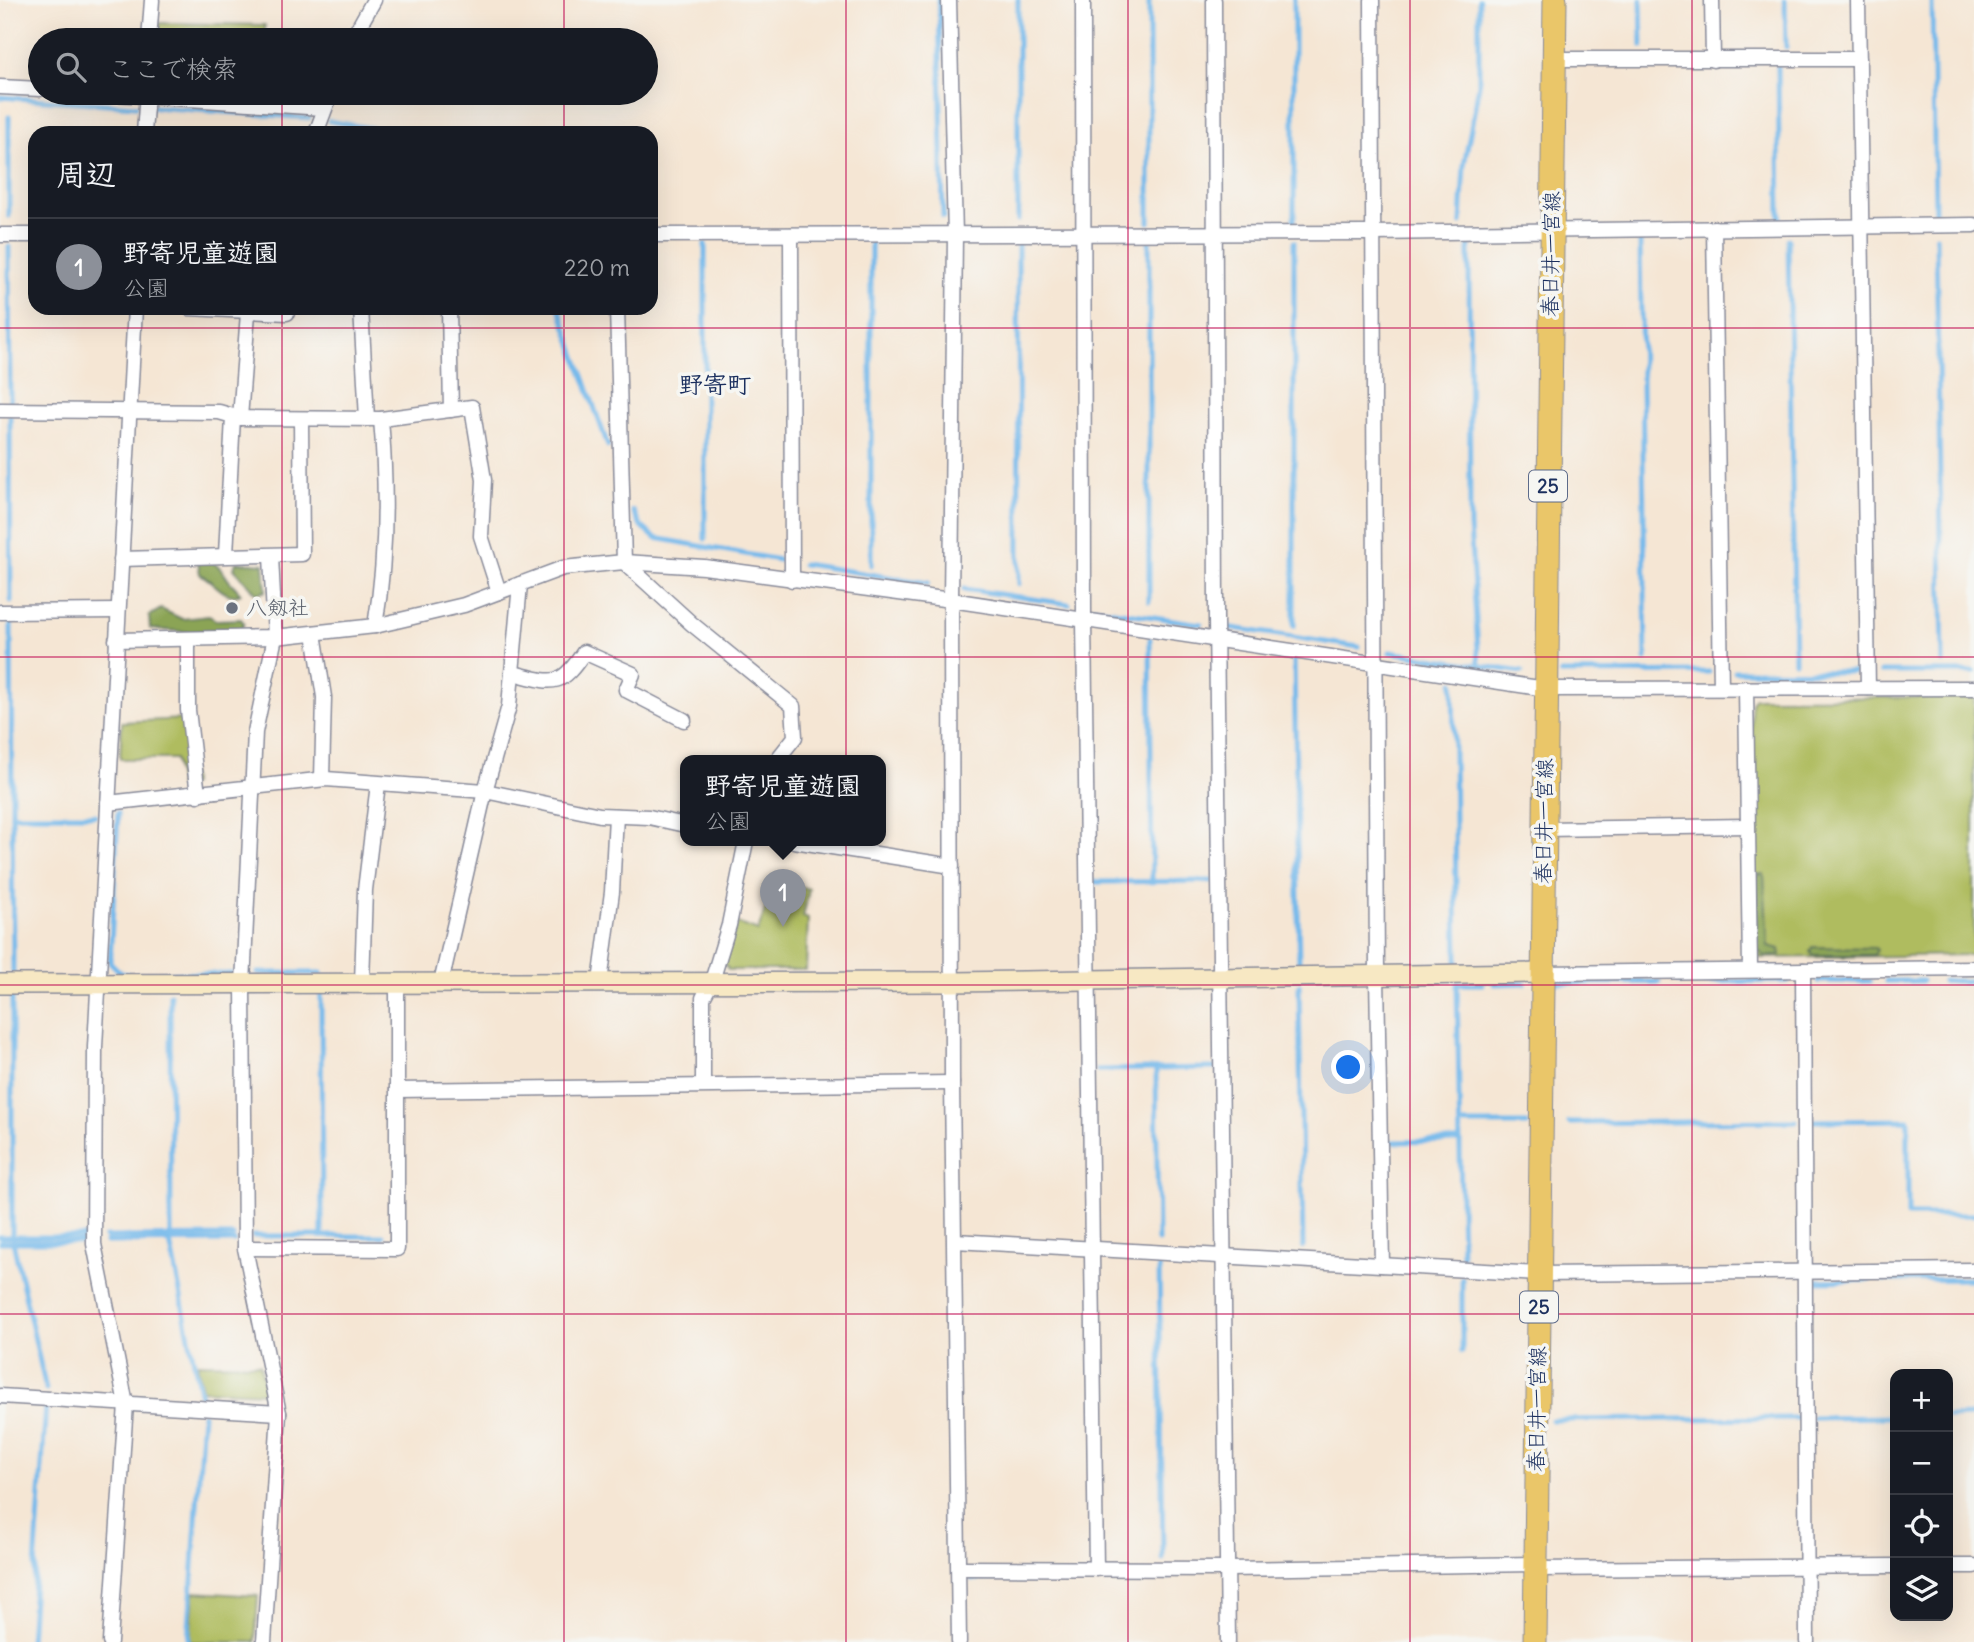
<!DOCTYPE html>
<html lang="ja">
<head>
<meta charset="utf-8">
<style>
  :root { --surface:#171b24; --page:#242831; --text:#f1f3f6; --muted:#9ea1a6; --line:#363941; --accent:#8c9099 }
  body { margin:0; font-family:Delius,"Klee One",sans-serif; background:var(--page); color:var(--text) }
  .controls { position:absolute; right:21px; bottom:21px; display:grid; overflow:hidden; border-radius:14px; box-shadow:0 7px 28px #0002 }
  .controls button { width:63px; height:63px; display:grid; place-items:center; padding:0; border:0; border-bottom:2px solid var(--line); background:var(--surface); color:var(--text); font:35px sans-serif }
  .you { position:absolute; left:1349px; top:1068px; width:24px; height:24px; margin:-18px; border:5px solid #fff; border-radius:50%; background:#1a73e8; box-shadow:0 0 0 10px #1a73e833 }
  .badge { display:grid; place-items:center; width:46px; height:46px; border-radius:50%; background:var(--accent); color:#fff; font-size:23px; font-weight:700 }
  .pin { position:absolute; translate:-50% -58px; filter:drop-shadow(0 2px 4px #0008) }
  .pin::after { content:''; position:absolute; top:37px; width:24px; height:21px; background:inherit; clip-path:polygon(0 0,100% 0,50% 100%) }
  .popup { position:absolute; left:680px; top:755px; width:206px; height:91px; box-sizing:border-box; display:grid; place-content:center; border-radius:14px; background:var(--surface); filter:drop-shadow(0 2px 5px #0005); font-size:23px; white-space:nowrap; color:var(--muted) }
  .popup b { font-size:26px; color:var(--text) }
  .popup::after { content:''; position:absolute; left:50%; top:100%; margin-left:-14px; border:14px solid transparent; border-top-color:var(--surface) }
  .list { margin:0; padding:0; list-style:none }
  h2 { display:flex; justify-content:space-between; align-items:center; height:91px; margin:0; padding:0 28px; font-size:30px }
  h2 small { font-size:23px; font-weight:400; color:var(--muted) }
  .list li { display:grid; grid-template-columns:46px 1fr auto; gap:21px; align-items:center; box-sizing:border-box; height:98px; padding:0 28px; border-top:2px solid var(--line) }
  .list b { display:block; font-size:26px; white-space:nowrap }
  .list p { margin:0; font-size:23px; white-space:nowrap; color:var(--muted) }
  .list em { font-size:23px; font-style:normal; color:var(--muted) }
  .icon { flex:none; width:38px; height:38px; fill:none; stroke:currentColor; stroke-width:2; stroke-linecap:round; stroke-linejoin:round }
  .map { position:relative; flex:none; width:1974px; height:1642px; overflow:hidden }
  .search { position:absolute; background:var(--surface); box-shadow:0 7px 28px #0002; left:28px; top:28px; width:630px; height:77px; display:flex; align-items:center; gap:18px; box-sizing:border-box; padding:0 24px; border-radius:38px; color:var(--muted); font-size:26px }
  .panel { position:absolute; background:var(--surface); box-shadow:0 7px 28px #0002; left:28px; top:126px; width:630px; height:189px; border-radius:21px }
  .map>svg:first-child { display:block }
  .green { fill:#afbc5e; stroke:#65765e; stroke-width:2 }
  .forest { fill:#8ba455; stroke:#536a5a; stroke-width:2 }
  .lines { fill:none; stroke-linecap:round; stroke-linejoin:round }
  .stream { stroke:#75b9eb; stroke-width:5 }
  .street-casing { stroke:#888a99; stroke-width:17 }
  .secondary-casing { stroke:#888a99; stroke-width:22 }
  .primary-casing { stroke:#888a99; stroke-width:25 }
  .street { stroke:#fff; stroke-width:14 }
  .secondary { stroke:#f7e8c3; stroke-width:19 }
  .primary { stroke:#eac669; stroke-width:23 }
  .grid { fill:none; stroke:#c2185b; stroke-width:2; stroke-opacity:0.55 }
  .worship-dot { fill:#6b7280; stroke:#f6f6f2; stroke-width:2.5 }
  .labels { text-anchor:middle; stroke-width:7; stroke-linejoin:round; paint-order:stroke }
  .shield { fill:#f6f6f2; stroke:#5d6b8a; stroke-width:2 }
  .shield-label { font-size:19px; font-weight:bold; fill:#1b2f5e }
  .street-label { font-size:21px; fill:#1b2f5e; stroke:#f6f6f2 }
  .worship-label { font-size:21px; fill:#5b616d; stroke:#f6f6f2; text-anchor:start }
  .quarter-label { font-size:24px; font-weight:bold; fill:#1b2f5e; stroke:#f6f6f2 }
</style>
</head>
<body>
<div class="map">
<svg width="1974" height="1642" viewBox="0 0 1974 1642">
  <rect width="100%" height="100%" fill="#f6f6f2"/>
  <filter id="ink" filterUnits="userSpaceOnUse"><feTurbulence type="fractalNoise" baseFrequency=".0143" numOctaves="2"/><feDisplacementMap in="SourceGraphic" scale="14" xChannelSelector="R" yChannelSelector="G"/><feConvolveMatrix kernelMatrix="1 2 1 2 8 2 1 2 1" color-interpolation-filters="sRGB"/></filter>
  <filter id="wash" filterUnits="userSpaceOnUse"><feTurbulence type="fractalNoise" baseFrequency=".00686" numOctaves="4" result="noise"/><feDisplacementMap in="SourceGraphic" scale="28" xChannelSelector="R" yChannelSelector="G"/><feGaussianBlur stdDeviation="1.57" result="paint"/><feColorMatrix in="noise" values="0 0 0 0 0 0 0 0 0 0 0 0 0 0 0 0 0 1.4 0 .05"/><feComposite in="paint" operator="in"/></filter>
  <g filter="url(#wash)">
    <rect width="100%" height="100%" fill="#f5e6d4"/>
    <g class="green">
      <polygon points="159,23 265,25 264,40 158,40"/>
      <polygon points="1974,697 1974,955 1760,958 1755,952 1751,702 1755,698"/>
      <polygon points="184,719 192,785 179,787 175,759 120,759 122,722"/>
      <polygon points="775,880 809,889 803,917 808,919 806,970 729,970 724,964 737,923 758,931"/>
      <polygon points="197,1363 260,1364 266,1393 202,1390"/>
      <polygon points="194,1592 258,1596 255,1642 190,1642"/>
    </g>
    <g class="forest">
      <path d="M198 562C215 562 217 562 226 576 230 583 237 588 241 594 225 601 214 581 200 574Z"/>
      <polygon points="236,562 264,564 266,591 257,594 234,569"/>
      <polygon points="161,609 182,619 209,616 216,620 241,619 244,623 242,628 188,632 150,629 149,616"/>
      <polygon points="1764,874 1768,946 1780,949 1781,955 1765,956 1757,950 1756,884 1757,875"/>
      <polygon points="1812,947 1875,948 1877,950 1874,955 1813,955 1810,952"/>
    </g>
    <g class="lines">
      <g class="stream">
        <polyline points="939,0 943,217"/>
        <polyline points="1018,0 1018,220"/>
        <polyline points="1149,0 1149,222"/>
        <polyline points="1294,0 1294,222"/>
        <polyline points="1641,0 1642,46"/>
        <polyline points="1785,0 1786,47"/>
        <polyline points="1932,0 1935,216"/>
        <polyline points="1778,67 1780,218"/>
        <polyline points="0,97 136,106"/>
        <polyline points="153,107 309,118"/>
        <polyline points="9,117 9,216"/>
        <polyline points="329,121 399,133"/>
        <polyline points="1461,223 1464,165 1479,85 1479,0"/>
        <polyline points="1936,236 1943,662"/>
        <polyline points="1469,238 1470,526 1479,665"/>
        <polyline points="1788,239 1795,662"/>
        <polyline points="1640,240 1646,659"/>
        <polyline points="1018,241 1019,584"/>
        <polyline points="1149,242 1149,601"/>
        <polyline points="1294,242 1294,626"/>
        <polyline points="871,243 871,565"/>
        <polyline points="705,244 705,539"/>
        <polyline points="9,247 10,403"/>
        <polyline points="559,308 608,446"/>
        <polyline points="10,416 11,601"/>
        <polyline points="633,511 641,526 655,538 779,560"/>
        <polyline points="803,564 928,583"/>
        <polyline points="964,589 1069,604"/>
        <polyline points="1094,608 1201,624"/>
        <polyline points="11,621 13,972"/>
        <polyline points="1226,627 1359,647"/>
        <polyline points="1150,639 1152,882"/>
        <polyline points="1390,652 1522,672"/>
        <polyline points="1294,659 1299,965"/>
        <polyline points="1735,671 1854,672"/>
        <polyline points="1881,672 1974,672"/>
        <polyline points="1561,673 1709,672"/>
        <polyline points="1453,682 1457,962"/>
        <polyline points="118,813 110,962 122,974 127,974"/>
        <polyline points="12,815 95,815"/>
        <polyline points="1095,882 1211,881"/>
        <polyline points="258,973 321,973"/>
        <polyline points="162,974 232,974"/>
        <polyline points="1818,981 1870,981"/>
        <polyline points="1886,981 1922,981"/>
        <polyline points="1943,981 1974,981"/>
        <polyline points="1679,982 1788,981"/>
        <polyline points="1556,983 1659,982"/>
        <polyline points="1494,984 1524,983"/>
        <polyline points="1299,985 1303,1247"/>
        <polyline points="321,993 322,1236"/>
        <polyline points="170,995 171,1233"/>
        <polyline points="12,997 12,1237"/>
        <polyline points="1156,1069 1158,1241"/>
        <polyline points="1098,1070 1214,1068"/>
        <polyline points="1811,1121 1908,1120 1908,1215 1974,1215"/>
        <polyline points="1569,1123 1796,1121"/>
        <polyline points="1460,1124 1527,1124"/>
        <polyline points="1389,1142 1460,1141"/>
        <polyline points="253,1236 383,1236"/>
        <polyline points="0,1237 86,1237"/>
        <polyline points="105,1237 233,1236"/>
        <polyline points="0,1242 84,1242"/>
        <polyline points="13,1242 46,1389"/>
        <polyline points="106,1242 234,1241"/>
        <polyline points="170,1242 201,1397"/>
        <polyline points="1462,1256 1457,984 1482,984"/>
        <polyline points="1159,1260 1163,1559"/>
        <polyline points="1462,1278 1462,1351"/>
        <polyline points="1884,1280 1974,1279"/>
        <polyline points="1816,1281 1869,1280"/>
        <polyline points="1948,1417 1974,1416"/>
        <polyline points="1813,1418 1895,1417"/>
        <polyline points="1552,1420 1797,1418"/>
        <polyline points="972,1579 1169,1577"/>
        <polyline points="30,1642 46,1405"/>
        <polyline points="188,1642 203,1414"/>
      </g>
    </g>
  </g>
  <g filter="url(#ink)">
    <g class="lines">
      <defs>
        <g id="street">
          <polyline points="949,0 955,235 951,600 952,1083 959,1642"/>
          <polyline points="1083,0 1084,620 1096,1569"/>
          <polyline points="1214,0 1216,620 1228,1642"/>
          <polyline points="1372,0 1377,975 1382,1265"/>
          <polyline points="1712,0 1713,60"/>
          <polyline points="1858,0 1868,688"/>
          <polyline points="149,40 152,0"/>
          <polyline points="355,40 356,32 374,0"/>
          <polyline points="1554,59 1859,59"/>
          <polyline points="0,87 40,89"/>
          <polyline points="98,93 323,108"/>
          <polyline points="144,133 147,93"/>
          <polyline points="316,133 331,93"/>
          <polyline points="1714,228 1721,688"/>
          <polyline points="0,235 35,235"/>
          <polyline points="651,235 1374,233 1974,225"/>
          <polyline points="791,235 792,580"/>
          <polyline points="189,308 287,313 288,308"/>
          <polyline points="361,308 367,419"/>
          <polyline points="449,308 451,410"/>
          <polyline points="617,308 624,562 692,624 793,706 795,737 776,761"/>
          <polyline points="0,410 219,412 240,418 381,419 472,407 484,480 481,536 499,592"/>
          <polyline points="240,418 248,313"/>
          <polyline points="226,555 233,417"/>
          <polyline points="121,559 302,554 301,419"/>
          <polyline points="0,612 118,611"/>
          <path d="M375 626C387 557 387 489 381 419"/>
          <polyline points="314,633 324,697 322,779"/>
          <polyline points="188,639 188,710 198,795"/>
          <polyline points="116,640 275,637 375,626 464,605 563,568 624,562 704,567 951,600 1546,689 1974,688"/>
          <path d="M513 673C553 683 560 689 584 652L633 674 626 690 684 720"/>
          <polyline points="1746,688 1750,970"/>
          <polyline points="108,803 326,779 485,791 600,815 649,817 685,825"/>
          <polyline points="1544,829 1748,826"/>
          <polyline points="794,841 952,866"/>
          <polyline points="1803,970 1974,968"/>
          <polyline points="1542,973 1803,970 1807,1642"/>
          <polyline points="600,982 612,892 616,816"/>
          <polyline points="362,983 365,890 378,784"/>
          <polyline points="441,983 485,791 509,706 520,584"/>
          <polyline points="703,1085 703,998 712,981 729,925 746,841"/>
          <polyline points="397,1090 952,1083"/>
          <polyline points="955,1241 1539,1274 1974,1270"/>
          <polyline points="245,1248 397,1249 397,983"/>
          <polyline points="0,1396 279,1413"/>
          <polyline points="1948,1566 1974,1566"/>
          <polyline points="959,1568 1227,1569 1536,1564"/>
          <polyline points="1536,1569 1895,1566"/>
          <polyline points="110,1642 126,1404 94,1244 95,1047 135,308"/>
          <polyline points="264,1642 279,1413 245,1248 243,984 255,732 275,637 271,556"/>
        </g>
        <polyline id="secondary" points="0,984 953,982 1542,973"/>
        <polyline id="primary" points="1535,1642 1555,0"/>
      </defs>
      <use href="#street" class="street-casing"/>
      <use href="#secondary" class="secondary-casing"/>
      <use href="#primary" class="primary-casing"/>
      <use href="#street" class="street"/>
      <use href="#secondary" class="secondary"/>
      <use href="#primary" class="primary"/>
    </g>
  </g>
  <path class="grid" d="M282 0V40M564 0V40M846 0V1642M1128 0V1642M1410 0V1642M1692 0V1642M282 93V133M564 93V133M282 308V1642M564 308V1642M0 328H1974M0 657H1974M0 985H1974M0 1314H1974"/>
  <circle class="worship-dot" cx="232" cy="608" r="7"/>
  <g class="labels">
    <g class="shield">
      <rect x="1529" y="470.5" width="38" height="31" rx="5"/>
      <rect x="1520" y="1291.5" width="38" height="31" rx="5"/>
    </g>
    <g class="shield-label">
      <text x="1548" y="493">25</text>
      <text x="1539" y="1314">25</text>
    </g>
    <g class="street-label">
      <text transform="translate(1551 254) rotate(-89)" y="7">春日井一宮線</text>
      <text transform="translate(1544 821) rotate(-89)" y="7">春日井一宮線</text>
      <text transform="translate(1537 1409) rotate(-89)" y="7">春日井一宮線</text>
    </g>
    <g class="worship-label">
      <text x="246" y="615">八剱社</text>
    </g>
    <g class="quarter-label">
      <text x="715" y="393">野寄町</text>
    </g>
  </g>
</svg>
<div class="controls">
<button>+</button>
<button>−</button>
<button><svg class="icon" aria-label="locate" viewBox="0 0 24 24"><circle cx="12" cy="12" r="6"/><path d="M12 2v4M12 18v4M2 12h4M18 12h4"/></svg></button>
<button><svg class="icon" aria-label="layers" viewBox="0 0 24 24"><path d="M12 4l9 5-9 5-9-5zM3 14l9 5 9-5"/></svg></button>
</div>
<div class="you"></div>
<div class="pin badge" style="left:783px;top:927px">1</div>
<div class="popup"><b>野寄児童遊園</b>公園</div>
<div class="search"><svg class="icon" aria-label="search" viewBox="0 0 24 24"><circle cx="10" cy="10" r="6"/><path d="M15 15l6 6"/></svg>ここで検索</div>
<section class="panel">
<h2>周辺<small></small></h2>
<ul class="list">
<li><span class="badge">1</span><div><b>野寄児童遊園</b><p>公園</p></div><em>220 m</em></li>
</ul>
</section>
</div>
</body>
</html>
